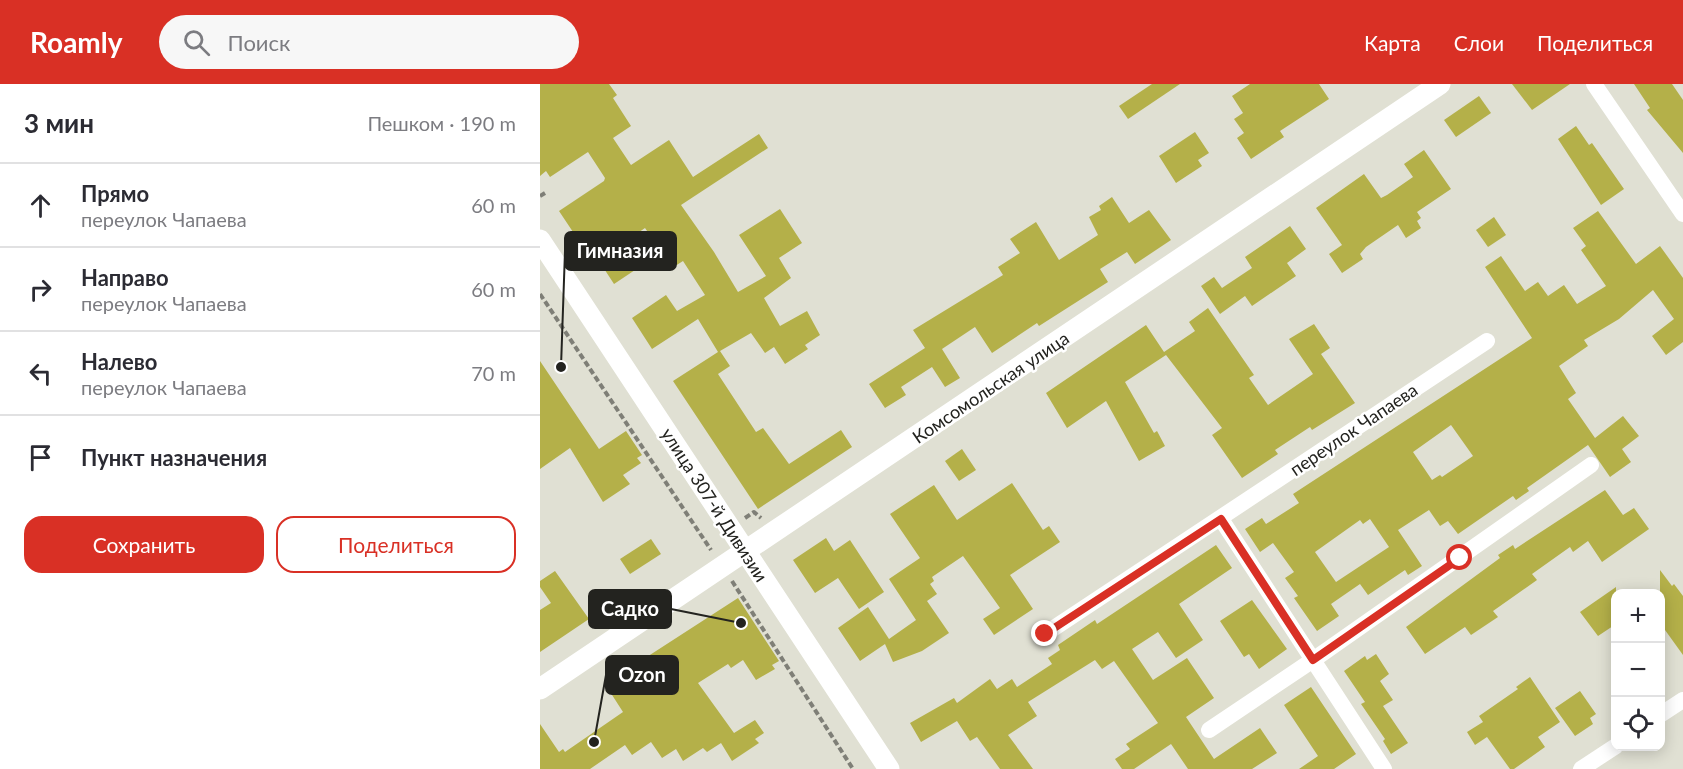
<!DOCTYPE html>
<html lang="ru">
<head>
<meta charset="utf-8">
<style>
  :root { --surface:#fff; --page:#f7f7f7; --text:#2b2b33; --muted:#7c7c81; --line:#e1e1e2; --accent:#d93025 }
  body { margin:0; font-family:Lato,sans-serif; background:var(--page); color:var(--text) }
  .controls { position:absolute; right:18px; bottom:18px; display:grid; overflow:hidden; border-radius:12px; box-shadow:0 3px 15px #0003 }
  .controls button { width:54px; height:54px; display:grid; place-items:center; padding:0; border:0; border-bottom:2px solid var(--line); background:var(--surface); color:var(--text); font:30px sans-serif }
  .stop { position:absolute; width:18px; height:18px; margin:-14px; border:4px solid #d93025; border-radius:50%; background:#fff }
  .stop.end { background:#d93025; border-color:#fff; box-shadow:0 2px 6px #0008 }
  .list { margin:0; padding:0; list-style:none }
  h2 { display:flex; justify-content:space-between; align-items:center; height:78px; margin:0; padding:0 24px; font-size:26px }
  h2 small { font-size:20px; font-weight:400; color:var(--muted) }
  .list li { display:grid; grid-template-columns:39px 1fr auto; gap:18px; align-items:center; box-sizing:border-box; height:84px; padding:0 24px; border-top:2px solid var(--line) }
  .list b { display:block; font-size:22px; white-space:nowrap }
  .list p { margin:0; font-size:20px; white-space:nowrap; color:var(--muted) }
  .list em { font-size:20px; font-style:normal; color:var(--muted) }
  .actions { display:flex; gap:12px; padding:18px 24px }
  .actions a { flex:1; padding:14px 0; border:2px solid var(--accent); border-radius:18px; text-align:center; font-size:21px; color:var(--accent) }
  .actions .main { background:var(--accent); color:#fff }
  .icon { flex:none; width:33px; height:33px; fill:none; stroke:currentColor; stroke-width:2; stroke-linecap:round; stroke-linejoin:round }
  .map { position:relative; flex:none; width:1143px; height:685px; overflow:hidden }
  header { display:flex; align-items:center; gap:36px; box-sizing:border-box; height:84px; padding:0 30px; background:var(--accent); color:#fff }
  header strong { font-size:28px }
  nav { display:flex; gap:33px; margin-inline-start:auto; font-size:21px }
  .search { width:420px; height:54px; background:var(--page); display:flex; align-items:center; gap:15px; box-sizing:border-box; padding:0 21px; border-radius:33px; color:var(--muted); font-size:22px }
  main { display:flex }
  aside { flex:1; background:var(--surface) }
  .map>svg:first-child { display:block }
  .building { fill:#b4b049; fill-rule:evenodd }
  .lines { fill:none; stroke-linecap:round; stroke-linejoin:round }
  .path { stroke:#7f7f77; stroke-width:4; stroke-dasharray:6 3; stroke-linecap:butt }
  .minor { stroke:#fff; stroke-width:16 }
  .tertiary { stroke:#fff; stroke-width:21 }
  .route { stroke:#d93025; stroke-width:8 }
  .labels { text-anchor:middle; stroke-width:5; stroke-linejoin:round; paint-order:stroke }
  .street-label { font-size:18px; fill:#23231f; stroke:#fff }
  .leader { fill:none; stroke:#23231f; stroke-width:2 }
  .callout-dot { fill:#23231f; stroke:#fff; stroke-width:2 }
  .callout { fill:#23231f; stroke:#23231f; stroke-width:2 }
  .callout-label { font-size:20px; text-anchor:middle; font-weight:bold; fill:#fff }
</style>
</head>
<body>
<header>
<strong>Roamly</strong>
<div class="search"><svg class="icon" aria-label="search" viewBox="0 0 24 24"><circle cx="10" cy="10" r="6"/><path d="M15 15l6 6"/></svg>Поиск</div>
<nav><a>Карта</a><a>Слои</a><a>Поделиться</a></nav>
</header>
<main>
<aside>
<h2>3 мин<small>Пешком · 190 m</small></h2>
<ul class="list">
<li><svg class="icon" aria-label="ahead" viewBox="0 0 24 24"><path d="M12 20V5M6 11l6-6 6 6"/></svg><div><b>Прямо</b><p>переулок Чапаева</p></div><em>60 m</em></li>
<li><svg class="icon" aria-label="right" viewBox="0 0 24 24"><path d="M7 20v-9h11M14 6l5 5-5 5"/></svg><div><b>Направо</b><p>переулок Чапаева</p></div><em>60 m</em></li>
<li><svg class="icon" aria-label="left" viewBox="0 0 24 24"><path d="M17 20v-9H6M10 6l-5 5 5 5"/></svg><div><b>Налево</b><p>переулок Чапаева</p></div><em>70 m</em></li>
<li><svg class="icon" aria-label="arrive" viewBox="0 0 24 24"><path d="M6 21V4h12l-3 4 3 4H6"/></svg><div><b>Пункт назначения</b></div></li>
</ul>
<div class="actions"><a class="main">Сохранить</a><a>Поделиться</a></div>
</aside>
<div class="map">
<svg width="1143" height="685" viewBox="0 0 1143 685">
  <rect width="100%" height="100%" fill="#e0e0d3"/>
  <g class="building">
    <polygon points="0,0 69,0 77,11 73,14 91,42 73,54 91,81 129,56 153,93 219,50 228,64 141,121 174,168 198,208 226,192 199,151 240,125 262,159 239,174 251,194 224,214 240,242 267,227 280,251 265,261 268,265 245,280 234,263 225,269 211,249 180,267 190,282 178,290 216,348 223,344 249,380 301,346 312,363 218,425 133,297 178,268 158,235 112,265 92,234 126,211 137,227 165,211 143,177 132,184 105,144 79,162 95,186 74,200 48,160 43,163 19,127 64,97 65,94 48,68 10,93 6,87 0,92"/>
    <polygon points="612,0 640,0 588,35 579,22"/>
    <polygon points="710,0 779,0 789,15 740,47 744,53 711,75 697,54 704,49 694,35 703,29 692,12"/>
    <polygon points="972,0 1030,0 992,26"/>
    <polygon points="1094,0 1132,0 1143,16 1143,69 1107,26 1110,24"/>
    <polygon points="939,12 951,29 916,53 904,36"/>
    <polygon points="1036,42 1049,61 1052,59 1084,105 1061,121 1018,55"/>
    <polygon points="655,48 669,69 658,76 662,82 636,99 619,72"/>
    <polygon points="884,66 911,105 877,128 881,134 877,137 881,144 866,154 858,141 826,163 820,170 823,175 802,189 789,170 802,161 776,124 824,90 841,114 847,111 873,93 864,80"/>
    <polygon points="572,113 589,139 609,126 631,156 595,180 587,168 560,185 568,198 499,242 497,239 452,269 435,243 402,265 420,294 405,303 392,283 361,303 366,311 345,324 329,300 385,264 373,246 463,191 458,183 480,169 470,155 496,138 519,176 558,151 549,133 561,126 559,122"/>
    <path d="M1058 127 1096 180 1120 162 1143 194V258L1126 271 1112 252 1134 235 1113 206 1079 235 1044 256 1048 262 1019 282 1036 309 1028 315 1055 354 1083 332 1099 352 1082 365 1091 378 1070 393 1048 361 987 404 989 407 976 416 973 412 918 450 908 437 900 442 889 426 858 446 882 482 868 491 865 486 828 511 820 500 791 520 799 532 777 547 754 514 758 512 745 494 754 488 733 459 720 468 705 445 722 434 726 440 759 419 753 410 992 254 945 183 961 172 985 207 998 198 1008 212 1024 201 1037 220 1066 202 1041 166 1046 162 1033 144ZM911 341 933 372 902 393 900 391 892 396 873 368ZM830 435 849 463 796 498 775 468 820 436 823 440Z"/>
    <polygon points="954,133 966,151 948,163 936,146"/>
    <polygon points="750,142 766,165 747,179 756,192 712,222 705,212 680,230 661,202 674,193 682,204 712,184 705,173"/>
    <polygon points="668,224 714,291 709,294 728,321 773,290 749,255 774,240 790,264 781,270 815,319 772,346 770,343 735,366 738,370 702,394 672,351 682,344 626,271 585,298 614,349 617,347 625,362 599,377 566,317 527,344 506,309 606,241 624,268 655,247 649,238"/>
    <polygon points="0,277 59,365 86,347 102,371 97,374 101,379 83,391 90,400 63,418 30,364 0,385"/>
    <polygon points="422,365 436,386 419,397 405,377"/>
    <polygon points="472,399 503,446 509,442 520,458 470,491 493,525 454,551 443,535 460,524 423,472 392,493 394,497 390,500 397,510 387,517 409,549 382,567 353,578 345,560 320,577 298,544 328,523 349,555 376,536 349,495 380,474 350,430 394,401 417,436"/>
    <polygon points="1065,406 1083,431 1094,424 1109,445 1062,478 1048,457 1033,468 1030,463 992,490 997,496 953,527 958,533 931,551 925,543 885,570 866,543 960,474 958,471 973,461 975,465"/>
    <polygon points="286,454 294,467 310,456 344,508 319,525 298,494 275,509 253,476"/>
    <polygon points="111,455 121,470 90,490 80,475"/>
    <polygon points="676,461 692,484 639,520 663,556 636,574 618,548 592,565 613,596 647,574 674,614 646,633 674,675 720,644 737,669 712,685 648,685 631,660 594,685 582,685 575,675 590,665 586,660 618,639 574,577 562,585 555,576 488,618 497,632 468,651 493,685 460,685 437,653 430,657 417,637 381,658 370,639 414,614 417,619 450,595 457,605 472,595 477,603 512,580 508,574 520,566 518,561 555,536 557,540"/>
    <polygon points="1120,486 1132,502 1134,500 1143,512 1143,571 1120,539"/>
    <polygon points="15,487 49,535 0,568 0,526 11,519 0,503 0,497"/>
    <polygon points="1076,503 1076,540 1058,552 1040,528"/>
    <polygon points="198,514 239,577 232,581 235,585 216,596 203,576 191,584 188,580 158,599 194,649 215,636 224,649 215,655 219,659 192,677 181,659 167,668 163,664 143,677 136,665 122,674 111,658 92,671 85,661 50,685 0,685 0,640 19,668 23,665 25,668 83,628 65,600"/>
    <polygon points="712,516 747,565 719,585 709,570 704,573 680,537"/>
    <polygon points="836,570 849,590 840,597 853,616 843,622 868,659 851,670 843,657 845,655 821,620 825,618 804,587 825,572 827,576"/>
    <polygon points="990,593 1020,638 998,653 1005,663 974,685 970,685 947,653 935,661 927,648 943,638 939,632 978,605 976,603"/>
    <polygon points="771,603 816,670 794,685 759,685 778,672 744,621"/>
    <polygon points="1040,607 1056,630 1050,634 1053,640 1035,652 1015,624"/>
  </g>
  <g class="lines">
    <g class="path">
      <polyline points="0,112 5,109"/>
      <polyline points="0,210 171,466"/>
      <polyline points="205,434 214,428 221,434"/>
      <polyline points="192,497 313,685"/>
    </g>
    <g class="minor">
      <polyline points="1054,0 1143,130"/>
      <polyline points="681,435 844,685"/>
      <polyline points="505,550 947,257"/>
      <polyline points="1120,631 1143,616"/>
      <polyline points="669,646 773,576 1051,381"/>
      <polyline points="1041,685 1076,662"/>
    </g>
    <g class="tertiary">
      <polyline points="0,156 349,685"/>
      <polyline points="0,605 900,0"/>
    </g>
  </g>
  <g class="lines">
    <polyline class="route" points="505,550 681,435 773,576 920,474"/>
  </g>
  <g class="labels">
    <g class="street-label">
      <text transform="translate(451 304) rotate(-34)" y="6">Комсомольская улица</text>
      <text transform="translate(814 346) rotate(-34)" y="6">переулок Чапаева</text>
      <text transform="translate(174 421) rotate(57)" y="6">улица 307-й Дивизии</text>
    </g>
  </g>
  <path class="leader" d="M21 283L25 167M201 539L131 525M54 658L66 591"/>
  <g class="callout-dot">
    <circle cx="21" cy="283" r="6"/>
    <circle cx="201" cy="539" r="6"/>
    <circle cx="54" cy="658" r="6"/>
  </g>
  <g class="callout">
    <rect x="25" y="148" width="111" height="38" rx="6"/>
    <rect x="49" y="506" width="82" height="38" rx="6"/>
    <rect x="66" y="572" width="72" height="38" rx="6"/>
  </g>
  <g class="callout-label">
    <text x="80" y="174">Гимназия</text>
    <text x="90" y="532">Садко</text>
    <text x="102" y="598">Ozon</text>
  </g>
</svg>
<div class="controls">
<button>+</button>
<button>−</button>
<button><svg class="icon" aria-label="locate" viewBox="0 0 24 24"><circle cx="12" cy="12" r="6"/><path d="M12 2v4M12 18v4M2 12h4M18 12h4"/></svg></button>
</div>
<div class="stop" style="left:920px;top:474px"></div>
<div class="stop end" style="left:505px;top:550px"></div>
</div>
</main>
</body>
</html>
